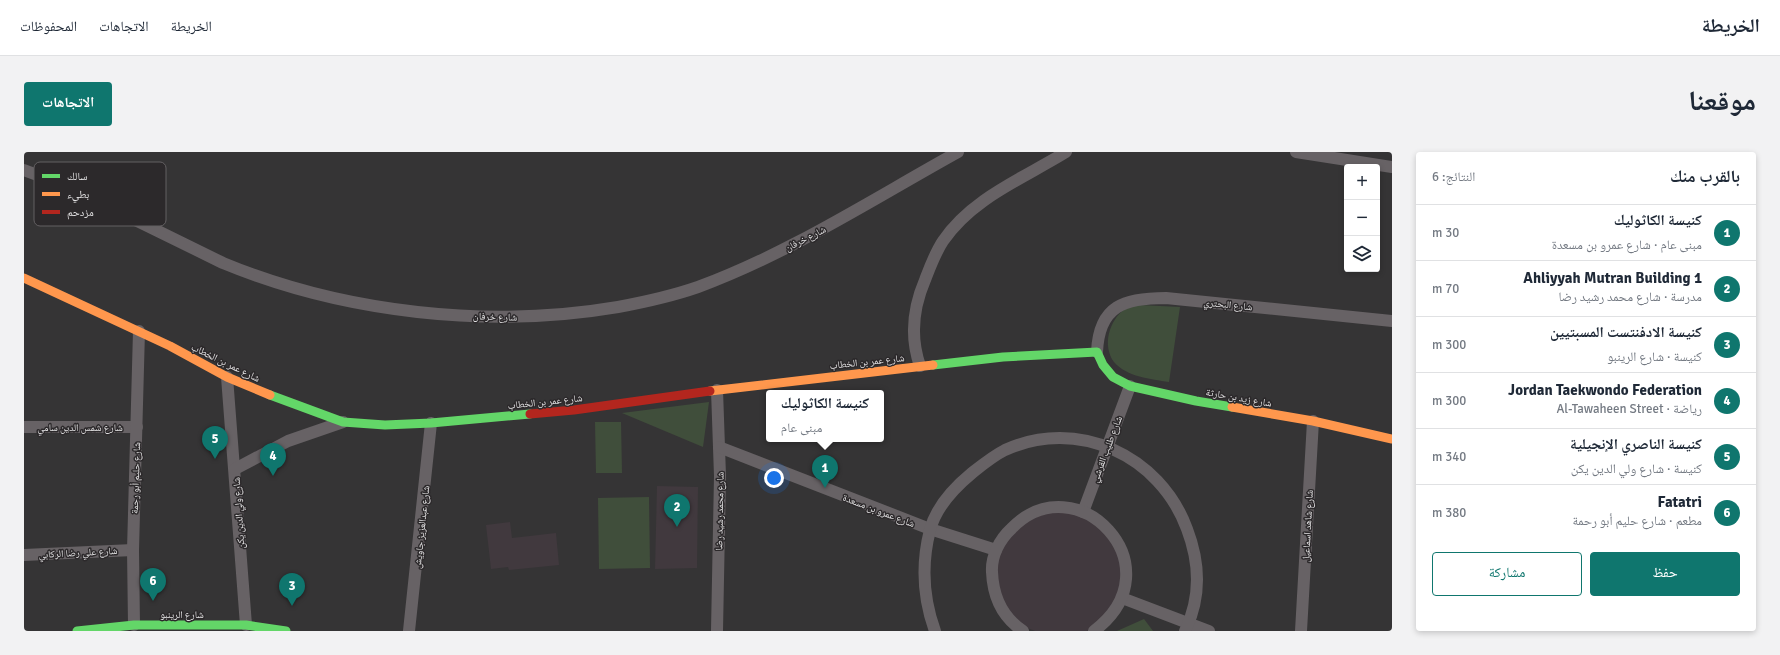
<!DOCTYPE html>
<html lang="ar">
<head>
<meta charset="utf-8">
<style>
  :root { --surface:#fff; --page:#f2f2f3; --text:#1f2937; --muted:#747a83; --line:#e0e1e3; --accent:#0f766e }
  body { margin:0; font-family:Signika,"Noto Naskh Arabic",sans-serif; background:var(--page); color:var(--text); direction:rtl }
  .controls { position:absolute; right:12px; top:12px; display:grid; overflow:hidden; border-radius:4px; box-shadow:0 2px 6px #0003 }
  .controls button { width:36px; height:36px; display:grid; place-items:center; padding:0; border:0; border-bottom:1px solid var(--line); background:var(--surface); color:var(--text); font:20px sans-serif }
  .you { position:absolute; left:750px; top:326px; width:14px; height:14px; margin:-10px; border:3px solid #fff; border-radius:50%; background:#1a73e8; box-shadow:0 0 0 6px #1a73e833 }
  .badge { display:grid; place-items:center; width:26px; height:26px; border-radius:50%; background:var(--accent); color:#fff; font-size:13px; font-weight:700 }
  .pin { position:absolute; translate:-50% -33px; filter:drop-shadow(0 1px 2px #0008) }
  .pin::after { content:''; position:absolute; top:21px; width:14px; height:12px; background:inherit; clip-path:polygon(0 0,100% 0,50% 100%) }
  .popup { position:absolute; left:742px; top:238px; width:118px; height:52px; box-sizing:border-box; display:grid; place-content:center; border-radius:4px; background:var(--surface); filter:drop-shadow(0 1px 3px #0005); font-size:13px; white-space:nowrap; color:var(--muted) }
  .popup b { font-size:15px; color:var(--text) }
  .popup::after { content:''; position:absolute; left:50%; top:100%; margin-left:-8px; border:8px solid transparent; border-top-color:var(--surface) }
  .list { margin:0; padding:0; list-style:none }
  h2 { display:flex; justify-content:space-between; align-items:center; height:52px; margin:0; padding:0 16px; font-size:17px }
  h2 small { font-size:13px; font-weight:400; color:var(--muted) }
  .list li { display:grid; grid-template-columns:26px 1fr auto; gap:12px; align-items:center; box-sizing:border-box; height:56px; padding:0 16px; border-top:1px solid var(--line) }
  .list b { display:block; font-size:15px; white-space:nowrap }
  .list p { margin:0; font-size:13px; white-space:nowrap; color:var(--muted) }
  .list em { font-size:13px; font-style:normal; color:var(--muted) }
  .actions { display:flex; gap:8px; padding:12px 16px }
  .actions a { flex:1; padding:9px 0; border:1px solid var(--accent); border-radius:4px; text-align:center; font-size:14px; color:var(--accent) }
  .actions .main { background:var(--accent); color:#fff }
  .icon { flex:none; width:22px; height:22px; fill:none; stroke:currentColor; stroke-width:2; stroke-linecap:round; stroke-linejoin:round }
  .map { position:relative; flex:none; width:1368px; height:479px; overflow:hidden; direction:ltr; border-radius:4px }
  header { display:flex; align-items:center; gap:24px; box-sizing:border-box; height:56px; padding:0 20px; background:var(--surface); border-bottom:1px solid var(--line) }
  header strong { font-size:19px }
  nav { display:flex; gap:22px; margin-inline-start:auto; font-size:14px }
  .intro { display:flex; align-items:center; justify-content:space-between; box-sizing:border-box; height:96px; padding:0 24px }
  h1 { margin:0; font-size:28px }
  .button { padding:10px 18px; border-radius:4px; background:var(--accent); color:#fff; font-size:14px; font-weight:700 }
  main { display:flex; gap:24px; padding:0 24px }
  aside { flex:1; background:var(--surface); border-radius:4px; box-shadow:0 2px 6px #0003 }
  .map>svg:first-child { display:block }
  .built { fill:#41393e }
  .green { fill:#404e3b }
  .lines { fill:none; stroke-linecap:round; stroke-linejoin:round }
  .street { stroke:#676265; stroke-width:12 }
  .fast { stroke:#63d668; stroke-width:9 }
  .slow { stroke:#ff974d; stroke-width:9 }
  .jam { stroke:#b3261e; stroke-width:9 }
  .labels { text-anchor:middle; stroke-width:3; stroke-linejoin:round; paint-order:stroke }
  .street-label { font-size:10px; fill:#e3e2e3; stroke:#2c292b }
  .key { fill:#2c292b; stroke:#636062; stroke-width:1 }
  .key-label { font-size:11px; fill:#e3e2e3 }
</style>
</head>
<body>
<header>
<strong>الخريطة</strong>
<nav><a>الخريطة</a><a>الاتجاهات</a><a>المحفوظات</a></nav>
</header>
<div class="intro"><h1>موقعنا</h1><a class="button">الاتجاهات</a></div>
<main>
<aside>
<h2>بالقرب منك<small>النتائج: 6</small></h2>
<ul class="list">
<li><span class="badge">1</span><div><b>كنيسة الكاثوليك</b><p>مبنى عام · شارع عمرو بن مسعدة</p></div><em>30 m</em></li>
<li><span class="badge">2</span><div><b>Ahliyyah Mutran Building 1</b><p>مدرسة · شارع محمد رشيد رضا</p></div><em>70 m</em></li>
<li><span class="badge">3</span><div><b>كنيسة الادفنتست المسبتيين</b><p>كنيسة · شارع الرينبو</p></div><em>300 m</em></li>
<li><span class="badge">4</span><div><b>Jordan Taekwondo Federation</b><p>رياضة · Al-Tawaheen Street</p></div><em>300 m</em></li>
<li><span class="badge">5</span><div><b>كنيسة الناصري الإنجيلية</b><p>كنيسة · شارع ولي الدين يكن</p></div><em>340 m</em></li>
<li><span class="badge">6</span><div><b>Fatatri</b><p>مطعم · شارع حليم أبو رحمة</p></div><em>380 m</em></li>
</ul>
<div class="actions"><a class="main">حفظ</a><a>مشاركة</a></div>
</aside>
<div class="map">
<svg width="1368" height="479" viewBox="0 0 1368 479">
  <rect width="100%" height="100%" fill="#353435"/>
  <g class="built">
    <polygon points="633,334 674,335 673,416 631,417"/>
    <polygon points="1027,358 1066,365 1094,394 1099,433 1080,468 1063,479 1011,479 1001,475 985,460 975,441 972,418 977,397 988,378"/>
    <polygon points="486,370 488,386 532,381 535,413 485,418 484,415 467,417 462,373"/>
  </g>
  <g class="green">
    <path d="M1116 153 1156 155 1145 230C1127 227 1103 225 1090 210 1078 194 1085 168 1101 157 1105 155 1111 154 1116 153Z"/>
    <polygon points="685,250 679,295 598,261"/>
    <polygon points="571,270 597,270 598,321 572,321"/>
    <polygon points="625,345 626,416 575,417 574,346"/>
    <polygon points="1120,467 1129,479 1093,479"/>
  </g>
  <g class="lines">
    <g class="street">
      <polyline points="1272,0 1368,15"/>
      <path d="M0 18 40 33 199 111C320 161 465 177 594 155 621 150 648 144 674 135 766 101 849 47 934 0"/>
      <path d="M1073 200C1075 153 1101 146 1142 146L1368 169"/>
      <path d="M896 214C886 185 889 156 901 128 906 115 911 101 919 89 948 46 1000 26 1042 0"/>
      <polyline points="203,225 222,473"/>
      <polyline points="693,238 696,324 693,479"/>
      <polyline points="0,275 113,275"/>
      <polyline points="695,295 906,377 972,398"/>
      <polyline points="211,317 264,289 319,270"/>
      <polyline points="1059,360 1106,234"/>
      <polyline points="0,403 109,398"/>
      <polyline points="1098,446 1185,479"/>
      <polyline points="110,473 109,398 115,179"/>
      <polyline points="385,479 407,271"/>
      <path d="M911 479C899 446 897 413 906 378 912 355 931 335 948 321 958 313 969 304 981 298 1053 265 1136 303 1163 377 1176 411 1177 446 1161 479"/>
      <path d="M999 479C978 465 969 444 968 420 967 404 976 387 987 377 1052 309 1155 415 1070 479"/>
      <polyline points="1277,479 1289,269"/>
    </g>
    <g class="fast">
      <polyline points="909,213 979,205 1073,200 1079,213 1089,225 1106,234 1172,249 1208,255"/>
      <polyline points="246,243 319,270 361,273 407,271 506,262"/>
      <polyline points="53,479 110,473 222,473 262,479"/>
    </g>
    <g class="slow">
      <polyline points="0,126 146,194 203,225 246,243"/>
      <polyline points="686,239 909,213"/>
      <polyline points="1208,255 1289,269 1368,287"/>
    </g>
    <polyline class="jam" points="506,262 550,258 686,239"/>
  </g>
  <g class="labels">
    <g class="street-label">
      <text transform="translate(781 86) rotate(-27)" y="4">شارع خرفان</text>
      <text transform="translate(1204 152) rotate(6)" y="4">شارع البحتري</text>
      <text transform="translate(471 164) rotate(2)" y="4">شارع خرفان</text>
      <text transform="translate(843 209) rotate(-6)" y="4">شارع عمر بن الخطاب</text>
      <text transform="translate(202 210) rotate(26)" y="4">شارع عمر بن الخطاب</text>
      <text transform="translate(1215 245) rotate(10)" y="4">شارع زيد بن حارثة</text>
      <text transform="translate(521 249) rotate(-6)" y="4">شارع عمر بن الخطاب</text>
      <text x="56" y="279">شارع شمس الدين سامي</text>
      <text transform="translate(1082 297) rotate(-69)" y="4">شارع طليب القرشي</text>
      <text transform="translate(111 326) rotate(-88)" y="4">شارع حليم أبو رحمة</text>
      <text transform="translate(855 358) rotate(21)" y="4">شارع عمرو بن مسعدة</text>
      <text transform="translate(695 359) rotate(-89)" y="4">شارع محمد رشيد رضا</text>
      <text transform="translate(214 361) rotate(-94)" y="4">شارع ولي الدين يكن</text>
      <text transform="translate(1283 374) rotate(-87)" y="4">شارع شاهد اسماعيل</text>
      <text transform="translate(397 375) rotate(-84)" y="4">شارع عبدالعزيز جاويش</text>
      <text transform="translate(54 400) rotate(-3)" y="4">شارع علي رضا الركابي</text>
      <text x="158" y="466">شارع الرينبو</text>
    </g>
  </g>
  <rect x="10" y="10" width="132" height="64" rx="6" class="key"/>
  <rect x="18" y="22" width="18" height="4" fill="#63d668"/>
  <rect x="18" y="40" width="18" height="4" fill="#ff974d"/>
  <rect x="18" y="58" width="18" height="4" fill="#b3261e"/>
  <g class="key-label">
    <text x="43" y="28">سالك</text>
    <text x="43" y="46">بطيء</text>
    <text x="43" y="64">مزدحم</text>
  </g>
</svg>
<div class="controls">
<button>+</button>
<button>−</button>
<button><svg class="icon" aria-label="layers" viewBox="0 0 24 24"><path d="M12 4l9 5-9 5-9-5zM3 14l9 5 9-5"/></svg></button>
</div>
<div class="you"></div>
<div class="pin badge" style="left:801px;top:336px">1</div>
<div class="popup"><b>كنيسة الكاثوليك</b>مبنى عام</div>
<div class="pin badge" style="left:653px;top:375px">2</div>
<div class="pin badge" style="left:268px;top:454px">3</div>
<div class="pin badge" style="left:249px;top:324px">4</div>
<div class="pin badge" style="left:191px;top:307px">5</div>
<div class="pin badge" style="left:129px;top:449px">6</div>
</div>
</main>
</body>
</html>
